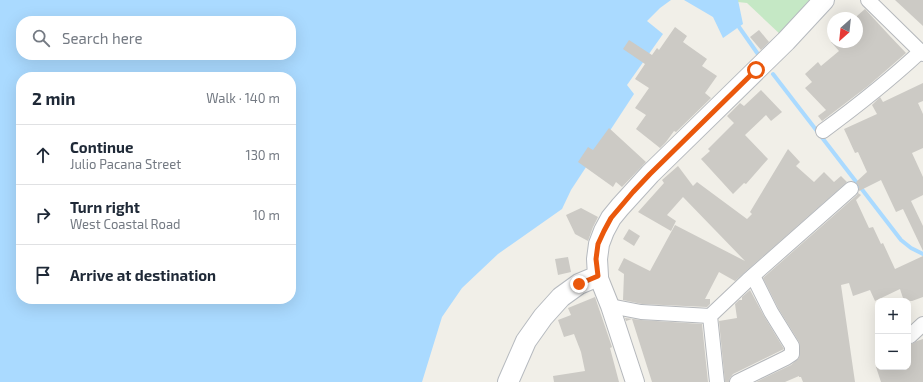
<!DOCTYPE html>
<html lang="en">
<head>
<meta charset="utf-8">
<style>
  :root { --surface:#fff; --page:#f6f6f7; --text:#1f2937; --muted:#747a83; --line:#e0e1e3 }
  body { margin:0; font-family:"Exo 2",sans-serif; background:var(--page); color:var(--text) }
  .controls { position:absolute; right:12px; bottom:12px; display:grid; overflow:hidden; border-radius:8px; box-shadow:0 4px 16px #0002 }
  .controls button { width:36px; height:36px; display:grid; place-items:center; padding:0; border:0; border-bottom:1px solid var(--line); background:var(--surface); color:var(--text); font:20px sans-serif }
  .compass { position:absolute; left:827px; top:12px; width:36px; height:36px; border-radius:50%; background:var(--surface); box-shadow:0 4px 16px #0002; rotate:207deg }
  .stop { position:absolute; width:12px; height:12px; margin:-9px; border:3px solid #ea580c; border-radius:50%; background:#fff }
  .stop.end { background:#ea580c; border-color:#fff; box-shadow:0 1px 4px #0008 }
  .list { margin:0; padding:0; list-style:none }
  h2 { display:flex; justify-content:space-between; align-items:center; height:52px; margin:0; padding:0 16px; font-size:17px }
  h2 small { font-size:13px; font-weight:400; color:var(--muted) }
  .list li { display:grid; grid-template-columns:26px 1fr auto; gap:12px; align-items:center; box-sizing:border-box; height:60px; padding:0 16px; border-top:1px solid var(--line) }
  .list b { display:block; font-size:15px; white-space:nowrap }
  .list p { margin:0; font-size:13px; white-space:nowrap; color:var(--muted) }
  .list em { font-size:13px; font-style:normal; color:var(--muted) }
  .icon { flex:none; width:22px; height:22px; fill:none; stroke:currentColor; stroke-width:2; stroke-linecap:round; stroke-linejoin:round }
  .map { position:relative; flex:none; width:923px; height:382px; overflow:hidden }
  .search { position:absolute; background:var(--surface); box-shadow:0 4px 16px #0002; left:16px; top:16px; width:280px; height:44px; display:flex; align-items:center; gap:10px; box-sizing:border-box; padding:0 14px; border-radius:16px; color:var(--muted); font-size:15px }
  .panel { position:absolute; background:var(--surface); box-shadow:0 4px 16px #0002; left:16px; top:72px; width:280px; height:232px; border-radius:16px }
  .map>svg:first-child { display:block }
  .green { fill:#c5e8c5 }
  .water { fill:#aadaff; fill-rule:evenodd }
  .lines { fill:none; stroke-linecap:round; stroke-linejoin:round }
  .stream { stroke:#aadaff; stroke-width:4 }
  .building { fill:#cccac5 }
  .minor-casing { stroke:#b5b8bc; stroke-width:16 }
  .tertiary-casing { stroke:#b5b8bc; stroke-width:20 }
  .secondary-casing { stroke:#b6babf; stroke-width:22 }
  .minor { stroke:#fff; stroke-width:14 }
  .tertiary { stroke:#fff; stroke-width:18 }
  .secondary { stroke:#fff; stroke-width:20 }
  .route { stroke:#ea580c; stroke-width:5 }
</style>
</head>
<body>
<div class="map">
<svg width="923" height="382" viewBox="0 0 923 382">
  <rect width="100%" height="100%" fill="#f1efe8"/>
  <polygon class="green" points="738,0 813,0 782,36 747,3 738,2"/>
  <g class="water">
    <path d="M0 0H671L660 8 647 21 663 34 627 85 634 94 571 190 562 209 498 254 462 288 442 317 422 382H0ZM21 21H291V55H21ZM21 77H291V299H21Z"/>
    <polygon points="684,0 738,0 743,24 723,38 713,17"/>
  </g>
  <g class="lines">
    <g class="stream">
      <polyline points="739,27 760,57"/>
      <polyline points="773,74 901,240 911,248 923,254"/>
    </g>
  </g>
  <g class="building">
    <polygon points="895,0 923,0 923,26"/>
    <polygon points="865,9 888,34 906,53 868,86 822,121 818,116 826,110 805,88 812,82 805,74 818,62 821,66 839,51 831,42 857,42 857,16"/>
    <polygon points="675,27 687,36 683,42 707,59 702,66 717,76 705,93 711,98 676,132 674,131 666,142 660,148 636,129 646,115 635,108 649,88 635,79 645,64 623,49 629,40 652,55 657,48 659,50"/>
    <polygon points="759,30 769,42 761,50 750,37"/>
    <polygon points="923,83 923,101 918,103 923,114 923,148 912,153 923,177 923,195 911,201 923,226 923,251 903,209 896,212 881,180 859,191 859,187 856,182 867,172 858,152 855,153 844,129 877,114 872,105 880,97 883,102"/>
    <polygon points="761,90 782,112 771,121 766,115 745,135 768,159 746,184 744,183 733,194 701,159 710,151 708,149 734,123 727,116 740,103 744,106"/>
    <polygon points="609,128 646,162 622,187 616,182 613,187 578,162 588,147 593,150"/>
    <polygon points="788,149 800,162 796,166 814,182 824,172 834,182 841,176 847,182 735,281 719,272 705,299 710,299 710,304 707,307 642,304 623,300 624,274 618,270 624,258 650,271 675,225 745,261 683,197 667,215 676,221 671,231 638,212 664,183 662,180 678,166 693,186 697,182 747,219 752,214 750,212"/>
    <polygon points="858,193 861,195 856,200 869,228 873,227 881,244 883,243 895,269 923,256 923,297 912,301 904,301 900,289 875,301 870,290 853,296 849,283 841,285 855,382 803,382 801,377 799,377 799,376 785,382 756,382 791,365 799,358 800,354 800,346 799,342 778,308 763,278 857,195"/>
    <polygon points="581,208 598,217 593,227 588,241 575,234 566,215"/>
    <polygon points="629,229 640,236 634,246 623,239"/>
    <polygon points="568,257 571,272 558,275 555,259"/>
    <polygon points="750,290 764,316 784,349 733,374 730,378 729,382 725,382 719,321 737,318 735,304 739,300 742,300 742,297"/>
    <polygon points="595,297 612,347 610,348 619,382 554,382 553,376 585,371 581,352 574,334 564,337 558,320 571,315 568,308"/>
    <polygon points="625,318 641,320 702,324 708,382 652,382 632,319 626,321"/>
    <polygon points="923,339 923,382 881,382 876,367 908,367 908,344 912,344 917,341"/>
  </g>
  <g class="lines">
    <defs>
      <g id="minor">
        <polyline points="868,0 923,54"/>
        <path d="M823 131C857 106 890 80 921 51"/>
        <polyline points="610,306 641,312 710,316"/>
        <polyline points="910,336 923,324"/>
        <polyline points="717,382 710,316 748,280 851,189"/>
        <polyline points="737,382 786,358 792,354 792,346 771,312 753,276"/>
      </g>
      <polyline id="tertiary" points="598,276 610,306 635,382"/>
      <polyline id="secondary" points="508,382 526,341 543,317 561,297 579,284 598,276 597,259 599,244 604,231 611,218 620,207 650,174 786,41 824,0"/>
    </defs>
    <use href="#minor" class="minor-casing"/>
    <use href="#tertiary" class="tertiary-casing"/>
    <use href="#secondary" class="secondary-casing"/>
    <use href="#minor" class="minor"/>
    <use href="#tertiary" class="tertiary"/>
    <use href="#secondary" class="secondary"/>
  </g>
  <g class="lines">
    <polyline class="route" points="579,284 598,276 596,259 598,244 604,231 611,218 633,192 650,174 756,70"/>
  </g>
</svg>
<div class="controls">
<button>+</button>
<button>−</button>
</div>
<svg class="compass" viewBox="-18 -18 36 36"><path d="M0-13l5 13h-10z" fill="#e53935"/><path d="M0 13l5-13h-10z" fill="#747a83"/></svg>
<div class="stop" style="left:756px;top:70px"></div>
<div class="stop end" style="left:579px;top:284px"></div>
<div class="search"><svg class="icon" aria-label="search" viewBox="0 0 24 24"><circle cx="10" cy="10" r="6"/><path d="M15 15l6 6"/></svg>Search here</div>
<section class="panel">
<h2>2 min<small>Walk · 140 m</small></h2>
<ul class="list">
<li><svg class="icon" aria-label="ahead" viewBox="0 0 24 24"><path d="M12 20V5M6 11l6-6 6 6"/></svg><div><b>Continue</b><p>Julio Pacana Street</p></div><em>130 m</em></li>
<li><svg class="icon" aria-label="right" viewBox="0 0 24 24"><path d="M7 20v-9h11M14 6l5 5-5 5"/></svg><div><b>Turn right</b><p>West Coastal Road</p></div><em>10 m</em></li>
<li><svg class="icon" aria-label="arrive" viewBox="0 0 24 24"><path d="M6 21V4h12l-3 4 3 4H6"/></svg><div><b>Arrive at destination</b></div></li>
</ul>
</section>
</div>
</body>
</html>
